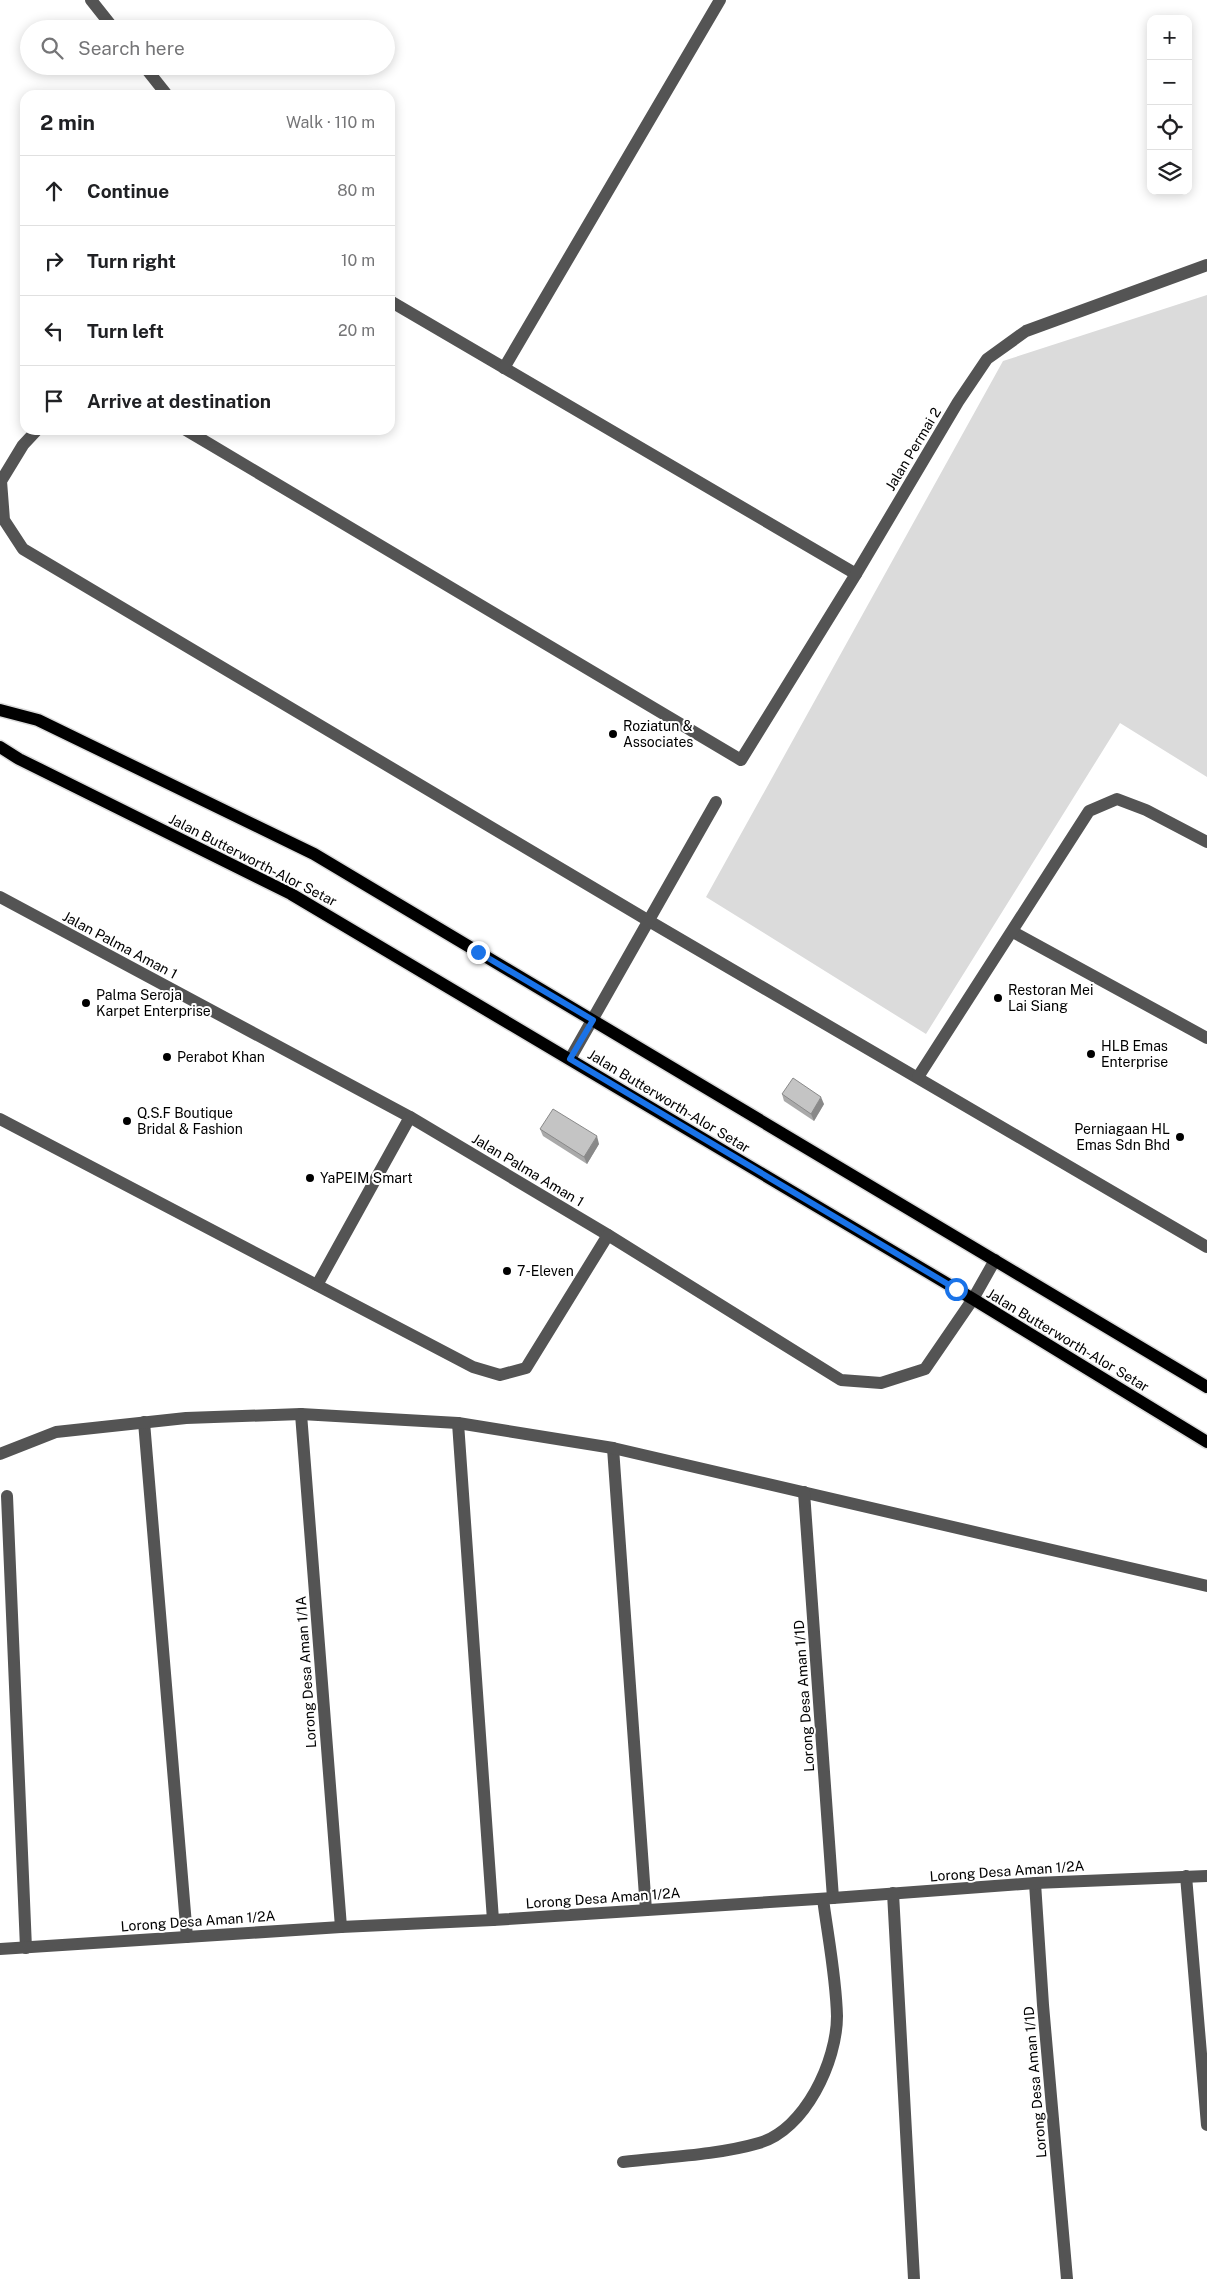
<!DOCTYPE html>
<html lang="en">
<head>
<meta charset="utf-8">
<style>
  :root { --surface:#fff; --page:#f2f2f2; --text:#202124; --muted:#757577; --line:#e0e0e0 }
  body { margin:0; font-family:"Public Sans",sans-serif; background:var(--page); color:var(--text) }
  .controls { position:absolute; right:15px; top:15px; display:grid; overflow:hidden; border-radius:10px; box-shadow:0 2px 12px #0003 }
  .controls button { width:45px; height:45px; display:grid; place-items:center; padding:0; border:0; border-bottom:1px solid var(--line); background:var(--surface); color:var(--text); font:25px sans-serif }
  .stop { position:absolute; width:15px; height:15px; margin:-11px; border:4px solid #1a73e8; border-radius:50%; background:#fff }
  .stop.end { background:#1a73e8; border-color:#fff; box-shadow:0 1px 5px #0008 }
  .list { margin:0; padding:0; list-style:none }
  h2 { display:flex; justify-content:space-between; align-items:center; height:65px; margin:0; padding:0 20px; font-size:21px }
  h2 small { font-size:16px; font-weight:400; color:var(--muted) }
  .list li { display:grid; grid-template-columns:32px 1fr auto; gap:15px; align-items:center; box-sizing:border-box; height:70px; padding:0 20px; border-top:1px solid var(--line) }
  .list b { display:block; font-size:19px; white-space:nowrap }
  .list em { font-size:16px; font-style:normal; color:var(--muted) }
  .icon { flex:none; width:28px; height:28px; fill:none; stroke:currentColor; stroke-width:2; stroke-linecap:round; stroke-linejoin:round }
  .map { position:relative; flex:none; width:1207px; height:2279px; overflow:hidden }
  .search { position:absolute; background:var(--surface); box-shadow:0 2px 12px #0003; left:20px; top:20px; width:375px; height:55px; display:flex; align-items:center; gap:12px; box-sizing:border-box; padding:0 18px; border-radius:28px; color:var(--muted); font-size:19px }
  .panel { position:absolute; background:var(--surface); box-shadow:0 2px 12px #0003; left:20px; top:90px; width:375px; height:345px; border-radius:15px }
  .map>svg:first-child { display:block }
  .green { fill:#dbdbdb }
  .lines { fill:none; stroke-linecap:round; stroke-linejoin:round }
  .major-casing { stroke:#dbdbdb; stroke-width:15 }
  .minor { stroke:#545454; stroke-width:12 }
  .major { stroke:#000; stroke-width:12 }
  .wall { fill:#a9a9a9 }
  .shaded-wall { fill:#898989 }
  .building { fill:#c4c4c4; stroke:#898989 }
  .route { stroke:#1a73e8; stroke-width:6 }
  .poi-dot { fill:#000; stroke:#fff; stroke-width:2 }
  .labels { text-anchor:middle; stroke-width:4; stroke-linejoin:round; paint-order:stroke }
  .street-label { font-size:14px; fill:#000; stroke:#fff }
  .poi-label { font-size:14px; fill:#000; stroke:#fff; text-anchor:start }
</style>
</head>
<body>
<div class="map">
<svg width="1207" height="2279" viewBox="0 0 1207 2279">
  <rect width="100%" height="100%" fill="#fff"/>
  <polygon class="green" points="1207,295 1207,777 1120,723 926,1034 706,897 1003,361"/>
  <g class="lines">
    <defs>
      <g id="major">
        <polyline points="0,710 38,720 314,854 1207,1387"/>
        <polyline points="0,747 19,759 291,894 973,1299 1207,1442"/>
      </g>
    </defs>
    <use href="#major" class="major-casing"/>
    <g class="minor">
      <polyline points="91,0 114,29"/>
      <polyline points="144,66 167,95"/>
      <polyline points="390,301 856,574"/>
      <polyline points="504,368 720,0"/>
      <polyline points="37,430 23,445 1,481 4,520 23,549 649,921 1207,1247"/>
      <polyline points="186,430 741,760 856,574 958,402 987,359 1026,331 1207,265"/>
      <polyline points="0,897 410,1117 608,1235 841,1380 881,1383 925,1369 973,1299 995,1260"/>
      <polyline points="1013,932 1207,1038"/>
      <polyline points="570,1059 716,802"/>
      <polyline points="918,1077 1089,811 1117,799 1146,810 1207,842"/>
      <polyline points="0,1119 473,1367 500,1375 526,1368 608,1235"/>
      <polyline points="317,1285 410,1117"/>
      <polyline points="301,1414 341,1927"/>
      <polyline points="144,1422 187,1937"/>
      <polyline points="458,1423 493,1920"/>
      <polyline points="613,1448 646,1910"/>
      <polyline points="0,1454 56,1432 186,1418 301,1414 458,1423 613,1448 1207,1586"/>
      <polyline points="804,1492 833,1898"/>
      <polyline points="7,1496 26,1948"/>
      <polyline points="1186,1876 1207,2125"/>
      <polyline points="1035,1883 1043,2005 1067,2279"/>
      <polyline points="893,1893 914,2279"/>
      <polyline points="0,1949 341,1927 493,1920 833,1898 1035,1883 1207,1876"/>
      <path d="M623 2162C666 2157 718 2155 759 2143 805 2130 837 2061 837 2016 836 1977 828 1937 823 1899"/>
    </g>
    <use href="#major" class="major"/>
  </g>
  <g class="wall">
    <polygon points="782,1094 824,1104 814,1121 784,1101"/>
    <polygon points="540,1129 599,1144 587,1164 543,1136"/>
  </g>
  <g class="shaded-wall">
    <polygon points="821,1097 824,1104 814,1121 811,1114"/>
    <polygon points="597,1136 599,1144 587,1164 584,1157"/>
  </g>
  <g class="building">
    <polygon points="793,1078 821,1097 811,1114 782,1094"/>
    <polygon points="553,1109 597,1136 584,1157 540,1129"/>
  </g>
  <g class="lines">
    <polyline class="route" points="478,952 593,1020 570,1059 956,1289"/>
  </g>
  <g class="poi-dot">
    <circle cx="613" cy="734" r="5"/>
    <circle cx="998" cy="998" r="5"/>
    <circle cx="86" cy="1003" r="5"/>
    <circle cx="1091" cy="1054" r="5"/>
    <circle cx="167" cy="1057" r="5"/>
    <circle cx="127" cy="1121" r="5"/>
    <circle cx="1180" cy="1137" r="5"/>
    <circle cx="310" cy="1178" r="5"/>
    <circle cx="507" cy="1271" r="5"/>
  </g>
  <g class="labels">
    <g class="street-label">
      <text transform="translate(913 449) rotate(-59)" y="5">Jalan Permai 2</text>
      <text transform="translate(253 860) rotate(27)" y="5">Jalan Butterworth-Alor Setar</text>
      <text transform="translate(120 945) rotate(28)" y="5">Jalan Palma Aman 1</text>
      <text transform="translate(669 1101) rotate(31)" y="5">Jalan Butterworth-Alor Setar</text>
      <text transform="translate(528 1170) rotate(31)" y="5">Jalan Palma Aman 1</text>
      <text transform="translate(1068 1340) rotate(31)" y="5">Jalan Butterworth-Alor Setar</text>
      <text transform="translate(306 1672) rotate(-94)" y="5">Lorong Desa Aman 1/1A</text>
      <text transform="translate(804 1696) rotate(-94)" y="5">Lorong Desa Aman 1/1D</text>
      <text transform="translate(1007 1871) rotate(-4)" y="5">Lorong Desa Aman 1/2A</text>
      <text transform="translate(603 1898) rotate(-4)" y="5">Lorong Desa Aman 1/2A</text>
      <text transform="translate(198 1921) rotate(-4)" y="5">Lorong Desa Aman 1/2A</text>
      <text transform="translate(1035 2082) rotate(-95)" y="5">Lorong Desa Aman 1/1D</text>
    </g>
    <g class="poi-label">
      <text x="623" y="731">Roziatun &amp;<tspan x="623" dy="16">Associates</tspan></text>
      <text x="1008" y="995">Restoran Mei<tspan x="1008" dy="16">Lai Siang</tspan></text>
      <text x="96" y="1000">Palma Seroja<tspan x="96" dy="16">Karpet Enterprise</tspan></text>
      <text x="1101" y="1051">HLB Emas<tspan x="1101" dy="16">Enterprise</tspan></text>
      <text x="177" y="1062">Perabot Khan</text>
      <text x="137" y="1118">Q.S.F Boutique<tspan x="137" dy="16">Bridal &amp; Fashion</tspan></text>
      <text x="1170" y="1134" text-anchor="end">Perniagaan HL<tspan x="1170" dy="16">Emas Sdn Bhd</tspan></text>
      <text x="320" y="1183">YaPEIM Smart</text>
      <text x="517" y="1276">7-Eleven</text>
    </g>
  </g>
</svg>
<div class="controls">
<button>+</button>
<button>−</button>
<button><svg class="icon" aria-label="locate" viewBox="0 0 24 24"><circle cx="12" cy="12" r="6"/><path d="M12 2v4M12 18v4M2 12h4M18 12h4"/></svg></button>
<button><svg class="icon" aria-label="layers" viewBox="0 0 24 24"><path d="M12 4l9 5-9 5-9-5zM3 14l9 5 9-5"/></svg></button>
</div>
<div class="stop" style="left:956px;top:1289px"></div>
<div class="stop end" style="left:478px;top:952px"></div>
<div class="search"><svg class="icon" aria-label="search" viewBox="0 0 24 24"><circle cx="10" cy="10" r="6"/><path d="M15 15l6 6"/></svg>Search here</div>
<section class="panel">
<h2>2 min<small>Walk · 110 m</small></h2>
<ul class="list">
<li><svg class="icon" aria-label="ahead" viewBox="0 0 24 24"><path d="M12 20V5M6 11l6-6 6 6"/></svg><div><b>Continue</b></div><em>80 m</em></li>
<li><svg class="icon" aria-label="right" viewBox="0 0 24 24"><path d="M7 20v-9h11M14 6l5 5-5 5"/></svg><div><b>Turn right</b></div><em>10 m</em></li>
<li><svg class="icon" aria-label="left" viewBox="0 0 24 24"><path d="M17 20v-9H6M10 6l-5 5 5 5"/></svg><div><b>Turn left</b></div><em>20 m</em></li>
<li><svg class="icon" aria-label="arrive" viewBox="0 0 24 24"><path d="M6 21V4h12l-3 4 3 4H6"/></svg><div><b>Arrive at destination</b></div></li>
</ul>
</section>
</div>
</body>
</html>
